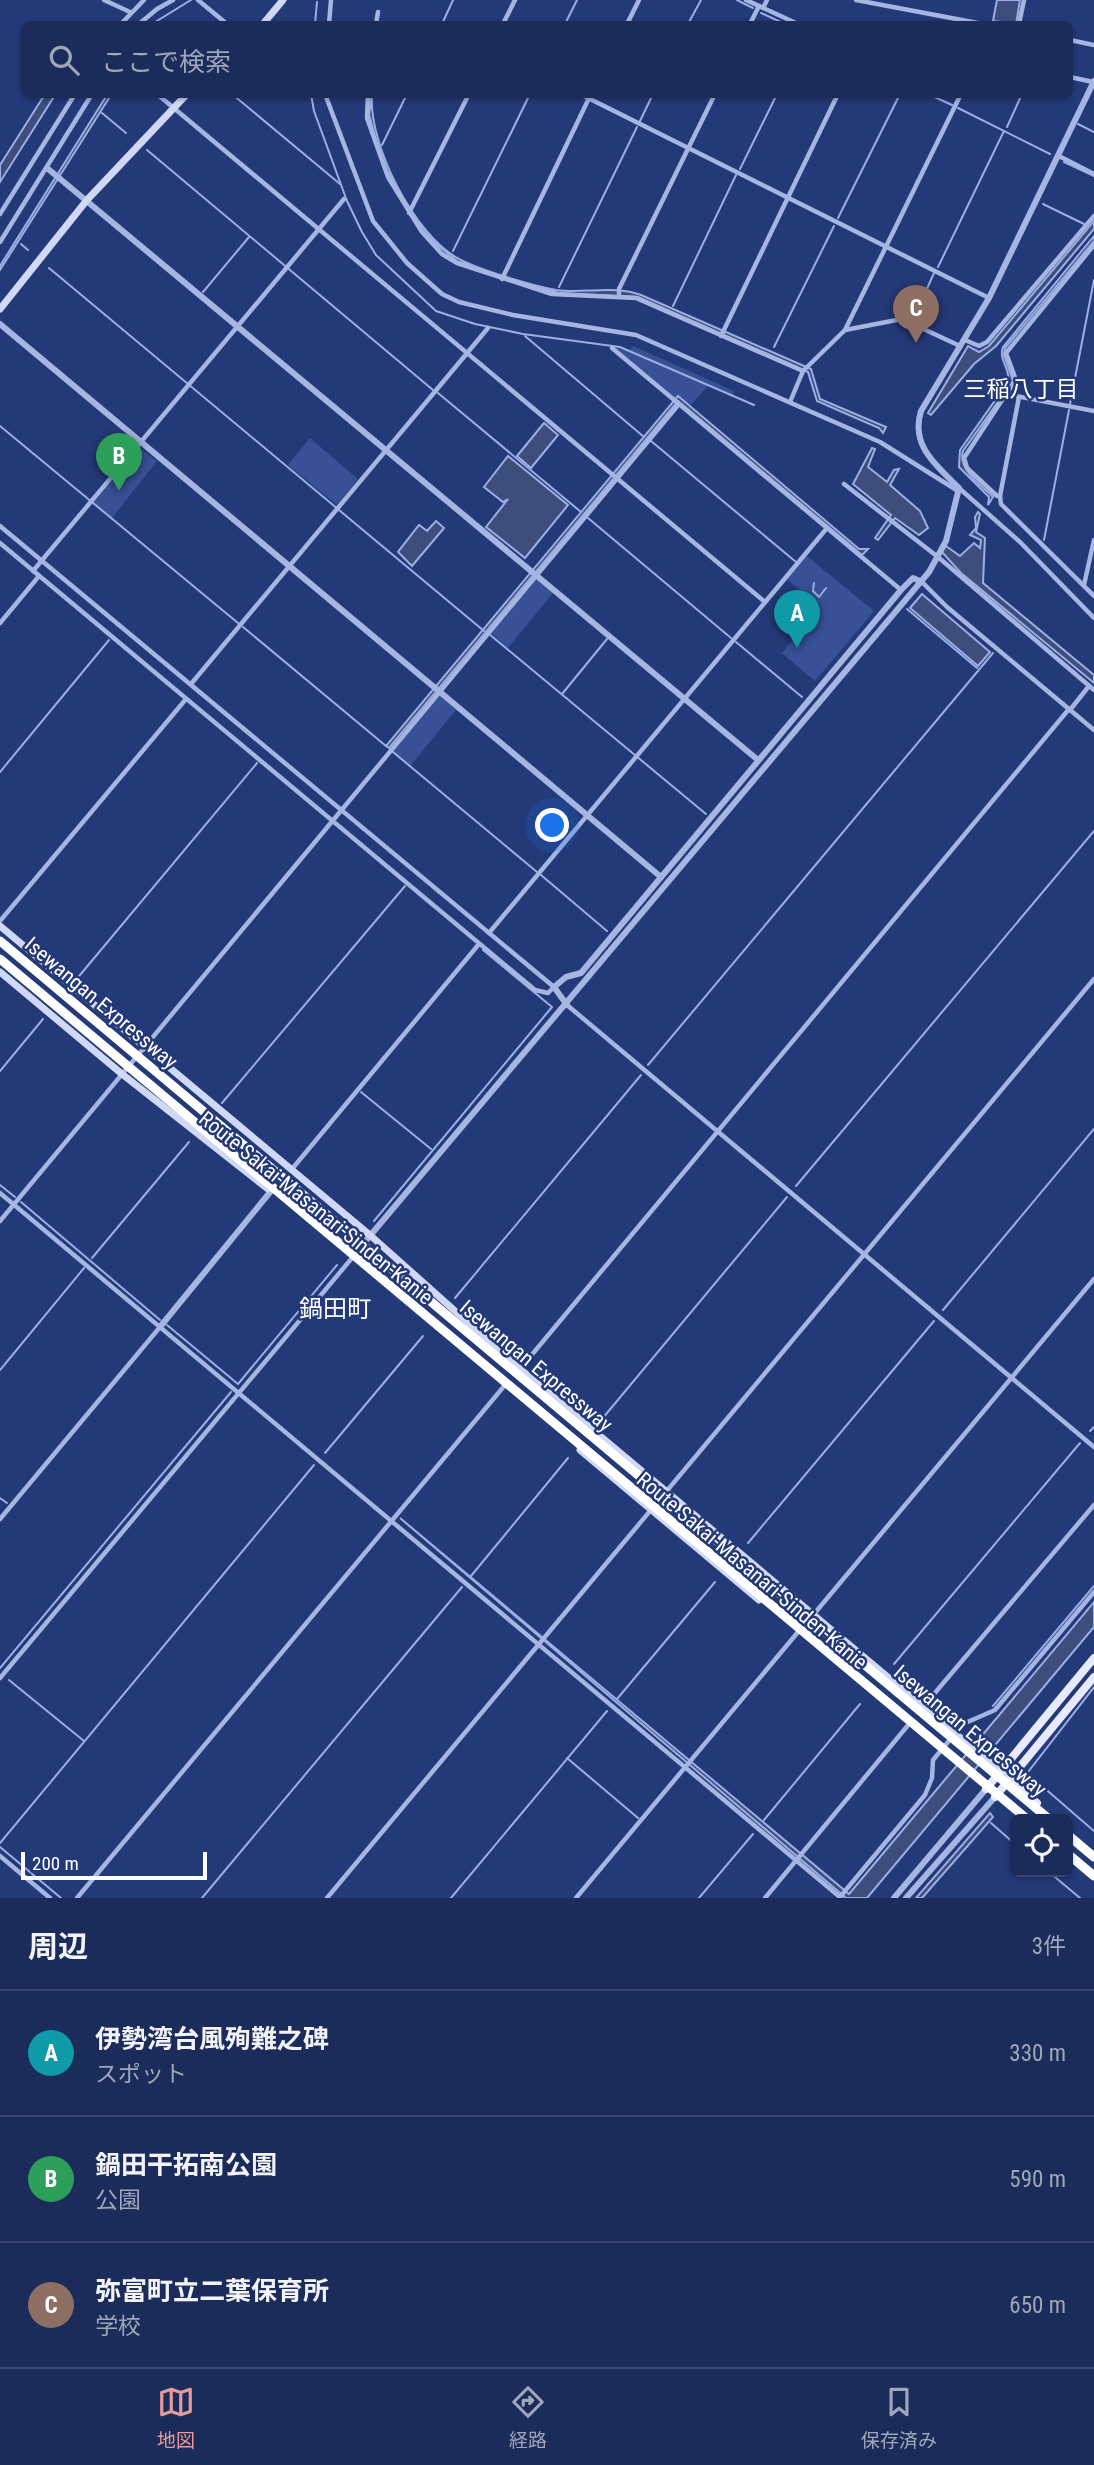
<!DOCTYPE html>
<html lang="ja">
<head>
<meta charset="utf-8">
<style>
  :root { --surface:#1b2b5a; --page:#243360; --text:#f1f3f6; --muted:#a0a7bb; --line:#394770; --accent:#e69b98 }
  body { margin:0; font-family:"Roboto Condensed","Noto Sans JP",sans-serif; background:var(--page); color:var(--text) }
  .controls { position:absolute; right:21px; bottom:21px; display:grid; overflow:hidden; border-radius:10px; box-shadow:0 2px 5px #0004 }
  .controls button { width:63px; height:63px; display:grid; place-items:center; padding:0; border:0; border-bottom:2px solid var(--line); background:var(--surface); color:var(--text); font:35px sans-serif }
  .scale { position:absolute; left:21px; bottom:18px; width:186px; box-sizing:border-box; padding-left:7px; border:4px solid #fff; border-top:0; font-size:19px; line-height:24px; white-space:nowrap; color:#fff; -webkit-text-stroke:5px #243978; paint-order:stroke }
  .you { position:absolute; left:553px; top:826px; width:24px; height:24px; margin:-18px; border:5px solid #fff; border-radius:50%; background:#1a73e8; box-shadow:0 0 0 10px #1a73e833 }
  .badge { display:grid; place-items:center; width:46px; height:46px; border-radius:50%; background:var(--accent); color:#fff; font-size:23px; font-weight:700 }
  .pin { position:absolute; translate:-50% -58px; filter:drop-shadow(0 2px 4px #0008) }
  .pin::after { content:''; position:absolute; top:37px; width:24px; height:21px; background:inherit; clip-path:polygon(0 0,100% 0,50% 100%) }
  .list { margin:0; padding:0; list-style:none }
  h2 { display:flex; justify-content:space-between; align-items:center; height:91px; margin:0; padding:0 28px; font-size:30px }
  h2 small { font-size:23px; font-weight:400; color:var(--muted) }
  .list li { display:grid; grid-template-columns:46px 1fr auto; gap:21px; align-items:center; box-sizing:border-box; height:126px; padding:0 28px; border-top:2px solid var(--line) }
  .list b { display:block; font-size:26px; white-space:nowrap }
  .list p { margin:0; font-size:23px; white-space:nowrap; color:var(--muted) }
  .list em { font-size:23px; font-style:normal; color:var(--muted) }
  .icon { flex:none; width:38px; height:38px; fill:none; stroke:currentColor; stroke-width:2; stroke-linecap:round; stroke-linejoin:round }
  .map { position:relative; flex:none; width:1094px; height:1898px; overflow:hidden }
  .search { position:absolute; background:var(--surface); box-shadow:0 2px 5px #0004; left:21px; right:21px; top:21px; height:77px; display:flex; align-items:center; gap:18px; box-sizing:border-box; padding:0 24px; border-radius:10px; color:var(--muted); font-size:26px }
  .sheet { height:469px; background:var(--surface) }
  nav { display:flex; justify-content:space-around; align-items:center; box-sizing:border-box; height:98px; border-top:2px solid var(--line); background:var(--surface); font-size:19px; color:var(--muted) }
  nav a { display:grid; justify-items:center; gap:4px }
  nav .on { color:var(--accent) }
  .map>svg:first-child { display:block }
  .green { fill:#385096 }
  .water { fill:#3d4d7c; stroke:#9bafe4; stroke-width:2 }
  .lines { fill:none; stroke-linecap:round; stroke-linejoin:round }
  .stream { stroke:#9bafe4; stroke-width:2 }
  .minor { stroke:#a6b6e3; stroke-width:4.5 }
  .tertiary { stroke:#a6b6e3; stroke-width:6 }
  .secondary { stroke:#cfd8f4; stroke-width:7 }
  .primary { stroke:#e6eafc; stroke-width:8 }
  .motorway { stroke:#fff; stroke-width:9 }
  .secondary-bridge { stroke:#cfd8f4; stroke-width:7 }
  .motorway-bridge { stroke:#fff; stroke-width:9 }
  .labels { text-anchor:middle; stroke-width:5; stroke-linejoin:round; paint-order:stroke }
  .street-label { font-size:21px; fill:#fff; stroke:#243978 }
  .neighbourhood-label { font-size:23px; fill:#fff; stroke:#243978 }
  .quarter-label { font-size:24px; fill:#fff; stroke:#243978 }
</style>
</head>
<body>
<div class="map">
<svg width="1094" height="1898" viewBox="0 0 1094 1898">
  <rect width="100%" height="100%" fill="#243978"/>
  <g class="green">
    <polygon points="612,345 630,350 633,346 734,391 733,396 708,386 690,406 678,397 676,399"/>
    <polygon points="310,438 358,479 337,505 288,465"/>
    <polygon points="139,448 157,461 112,518 93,503"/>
    <polygon points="807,556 874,611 815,681 782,653 820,607 787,579"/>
    <polygon points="536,579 553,593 508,648 491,633"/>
    <polygon points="439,695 456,710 410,766 392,751"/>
  </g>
  <g class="water">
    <polygon points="997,0 1020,0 1016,24 993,21"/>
    <polygon points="45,94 55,95 0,182 0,165"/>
    <path d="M372 94C368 144 414 235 459 259 479 270 533 286 556 290 583 294 614 285 641 295L811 369 820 399 886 427 883 433 879 428 817 401 808 372 638 297 558 293 458 262 435 243 411 213 381 160 369 114Z"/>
    <polygon points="107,95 111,95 0,270 0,266"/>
    <polygon points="1094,221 1094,229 996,346 974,364 931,415 928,413 968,346 979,352 989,346"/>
    <path d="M1094 236V241L1005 348 1004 355 1013 381 963 451C958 470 980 484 993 497L988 505 989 497 959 467 960 450 1008 382C1011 369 998 360 1003 347Z"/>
    <polygon points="678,396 859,549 868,549 862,555 678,401 389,748 386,746"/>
    <polygon points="544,423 558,435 531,468 517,456"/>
    <polygon points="872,448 875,449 868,467 887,482 894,470 899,469 890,485 920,511 928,528 919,535 895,518 878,540 875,538 891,515 853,484"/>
    <polygon points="508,456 568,505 525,558 486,527 508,499 503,502 484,487"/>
    <polygon points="978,512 980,514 976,532 985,538 983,583 1094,675 1094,683 961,573 941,551 946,546 960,556 974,543 980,548 981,540 970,535 976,528 975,517"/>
    <polygon points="436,521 444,528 412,566 398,552 419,525 427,531"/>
    <polygon points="922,594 990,652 978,666 910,608"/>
    <polygon points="400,1518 849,1894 1094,1602 1094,1627 867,1898 846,1898"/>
    <polygon points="990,1813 993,1817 922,1898 916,1898"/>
  </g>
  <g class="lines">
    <g class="stream">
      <polyline points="737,0 753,8"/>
      <polyline points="761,13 785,24"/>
      <polyline points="152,24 191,0"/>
      <polyline points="315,24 317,2"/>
      <polyline points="442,24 453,0"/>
      <polyline points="565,24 577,0"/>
      <polyline points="688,24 701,0"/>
      <polyline points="232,94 340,184"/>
      <polyline points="311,94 314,111 347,201 362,232 376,255 436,311 475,324 523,334 620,347 754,405"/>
      <polyline points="928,94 952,105"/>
      <polyline points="958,108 1050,154"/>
      <polyline points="102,113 126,133"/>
      <polyline points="640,121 653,94"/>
      <polyline points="1078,124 1094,132"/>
      <polyline points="1007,127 1022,94"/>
      <polyline points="382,145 407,94"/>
      <polyline points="147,150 433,390"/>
      <polyline points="1064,162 1094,176"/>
      <polyline points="740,169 777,94"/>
      <polyline points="1043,204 1084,224"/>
      <polyline points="838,218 900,94"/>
      <polyline points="21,244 28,250"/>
      <polyline points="453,251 530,94"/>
      <polyline points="938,267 1004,131"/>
      <polyline points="49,268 484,631"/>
      <polyline points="559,287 637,127"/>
      <polyline points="203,292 249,237"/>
      <polyline points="673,306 736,175"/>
      <polyline points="914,318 934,273"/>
      <polyline points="525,336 644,437"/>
      <polyline points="774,347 834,226"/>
      <polyline points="438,393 581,512"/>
      <polyline points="1070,404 1094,280"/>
      <polyline points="0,426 238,623"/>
      <polyline points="651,441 796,562"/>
      <polyline points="588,518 731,638"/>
      <polyline points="1044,540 1069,410"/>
      <polyline points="814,583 813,591 819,597 826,588"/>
      <polyline points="907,609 977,668"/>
      <polyline points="243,627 386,746"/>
      <polyline points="489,634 706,814"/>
      <polyline points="736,642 802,697"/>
      <polyline points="562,694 607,639"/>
      <polyline points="393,752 537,872"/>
      <polyline points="0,772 109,640"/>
      <polyline points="541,875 607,931"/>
      <polyline points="75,981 257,763"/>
      <polyline points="648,1065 993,653"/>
      <polyline points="0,1071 43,1019"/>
      <polyline points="361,1092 431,1149"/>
      <polyline points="222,1103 405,886"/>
      <polyline points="0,1185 15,1197"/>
      <polyline points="796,1186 1094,831"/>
      <polyline points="21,1202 160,1320"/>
      <polyline points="374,1221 552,1007 483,950"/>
      <polyline points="92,1258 189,1142"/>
      <polyline points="455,1298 641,1075"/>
      <polyline points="943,1310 1094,1129"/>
      <polyline points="167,1325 238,1384 337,1265"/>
      <polyline points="0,1370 84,1268"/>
      <polyline points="602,1419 787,1197"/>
      <polyline points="1090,1431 1094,1427"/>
      <polyline points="325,1453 423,1336"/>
      <polyline points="0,1498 7,1503"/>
      <polyline points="748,1543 934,1321"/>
      <polyline points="471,1576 568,1458"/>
      <polyline points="894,1664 1080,1443"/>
      <polyline points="0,1668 231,1392"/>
      <polyline points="9,1680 84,1741"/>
      <polyline points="617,1699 715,1582"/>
      <polyline points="993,1706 1094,1586"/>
      <polyline points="567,1758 638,1818"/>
      <polyline points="1028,1772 1094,1687"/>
      <polyline points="1027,1773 1094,1831"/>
      <polyline points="764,1820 860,1704"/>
      <polyline points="991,1823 1015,1844"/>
      <polyline points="0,1843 314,1465"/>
      <polyline points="0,1847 61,1898"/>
      <polyline points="1049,1872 1080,1898"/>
      <polyline points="202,1898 462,1587"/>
      <polyline points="451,1898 607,1711"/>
      <polyline points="699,1898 753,1834"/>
    </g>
    <g class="minor">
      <polyline points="104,0 130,12"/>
      <polyline points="198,0 227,24"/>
      <polyline points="746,0 798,24"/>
      <polyline points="856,0 983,24"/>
      <polyline points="763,8 767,0"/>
      <polyline points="121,24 144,0"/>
      <polyline points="139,24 157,9 173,0"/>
      <polyline points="329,24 331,0"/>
      <polyline points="376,24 378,12"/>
      <polyline points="503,24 515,0"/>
      <polyline points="627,24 639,0"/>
      <polyline points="750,24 759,6"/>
      <polyline points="1019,24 1024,0"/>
      <polyline points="1070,40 1094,45"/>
      <polyline points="1070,77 1093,82"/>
      <polyline points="157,94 765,602"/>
      <polyline points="325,94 373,221 407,263 442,294 459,302 513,315 636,335 880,442 958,491"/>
      <polyline points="368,94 367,118 388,177 422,232 442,254 457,263 552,294 636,298 803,371"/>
      <polyline points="580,94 989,298"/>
      <polyline points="1059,156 1094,174"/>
      <polyline points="409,213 469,94"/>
      <polyline points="0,214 75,94"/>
      <polyline points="0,242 92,94"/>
      <polyline points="1094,245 1006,353 1016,380 1006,394 1094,411"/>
      <polyline points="502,279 591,94"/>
      <polyline points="619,296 619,289 715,94"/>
      <polyline points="845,330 961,94"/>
      <polyline points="721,336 838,94"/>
      <polyline points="965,340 979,346 987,342 1094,216"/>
      <polyline points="612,348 679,404"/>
      <polyline points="1006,394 964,458 967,468 997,496 1000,496 1019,397"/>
      <polyline points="790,402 803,371 845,330 902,319 960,346"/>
      <polyline points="844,484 938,557 1094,690"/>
      <polyline points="959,488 1020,542 1094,618"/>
      <polyline points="1000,496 1001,504 1094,596"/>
      <polyline points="0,526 554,987 548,993 535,990 0,543"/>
      <polyline points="33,571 344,199"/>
      <polyline points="922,582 947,607 1094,730"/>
      <polyline points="1084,585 1094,540"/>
      <polyline points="0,623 39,576"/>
      <polyline points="191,684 488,328"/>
      <polyline points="1070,710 1089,686"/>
      <polyline points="0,921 186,699"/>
      <polyline points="489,933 827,528"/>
      <polyline points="567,1005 1094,1447"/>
      <polyline points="292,1169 479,944"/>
      <polyline points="0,1193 841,1898"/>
      <polyline points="0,1221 679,404 901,590"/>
      <polyline points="520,1369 1069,709"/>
      <polyline points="0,1519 160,1327"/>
      <polyline points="814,1614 1094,1279"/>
      <polyline points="0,1678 352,1258"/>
      <polyline points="923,1707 1094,1505"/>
      <polyline points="0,1856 50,1898"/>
      <polyline points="840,1897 925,1795 932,1778 933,1760 963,1724 995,1710 1094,1592"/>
      <polyline points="77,1898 505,1385"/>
      <polyline points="327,1898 1094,979"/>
      <polyline points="576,1898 798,1632"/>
      <polyline points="765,1898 909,1724"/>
    </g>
    <g class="tertiary">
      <polyline points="47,168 758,760"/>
      <polyline points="0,324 661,877"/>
      <polyline points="567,1005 554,987 566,977 581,973 901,590 913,578 922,582"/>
      <path d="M353 1256 929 572 946 541 959 488C937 466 910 446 921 411L989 298 1094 81"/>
      <polyline points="160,1327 271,1191"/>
      <polyline points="894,1898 986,1789"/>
      <polyline points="906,1898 995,1797"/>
    </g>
    <g class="secondary">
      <polyline points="263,24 283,0"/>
      <polyline points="0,309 87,200 187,94"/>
      <polyline points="0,926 371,1236 520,1369 951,1730"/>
      <polyline points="0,972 122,1074 268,1189"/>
      <polyline points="580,1450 759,1600"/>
      <polyline points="989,1762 1010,1780"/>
    </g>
    <g class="primary">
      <polyline points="1010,1780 1037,1803"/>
      <polyline points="986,1789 1094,1658"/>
      <polyline points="995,1797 1094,1677"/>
    </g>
    <g class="motorway">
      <polyline points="1068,1835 1094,1857"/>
      <polyline points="1068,1854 1094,1876"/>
    </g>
    <polyline class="secondary-bridge" points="951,1730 989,1762"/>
    <g class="motorway-bridge">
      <polyline points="0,941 1049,1819"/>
      <polyline points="0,959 1027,1819"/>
    </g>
  </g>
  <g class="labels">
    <g class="street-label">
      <text transform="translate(101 1003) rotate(40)" y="7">Isewangan Expressway</text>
      <text transform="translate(316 1208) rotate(39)" y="7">Route Sakai-Masanari-Sinden-Kanie</text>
      <text transform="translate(536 1366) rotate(40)" y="7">Isewangan Expressway</text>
      <text transform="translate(752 1571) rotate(40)" y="7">Route Sakai-Masanari-Sinden-Kanie</text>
      <text transform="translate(970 1731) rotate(40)" y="7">Isewangan Expressway</text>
    </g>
    <g class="neighbourhood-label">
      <text x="1021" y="397">三稲八丁目</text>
    </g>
    <g class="quarter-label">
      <text x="335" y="1317">鍋田町</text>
    </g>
  </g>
</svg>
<div class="controls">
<button><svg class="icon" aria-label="locate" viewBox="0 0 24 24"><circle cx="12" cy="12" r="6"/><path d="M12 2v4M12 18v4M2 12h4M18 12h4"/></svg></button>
</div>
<div class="scale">200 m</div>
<div class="you"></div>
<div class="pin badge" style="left:797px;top:648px;background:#0f9aa8">A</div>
<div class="pin badge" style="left:119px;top:491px;background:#2e9e5b">B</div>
<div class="pin badge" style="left:916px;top:343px;background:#8d6e63">C</div>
<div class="search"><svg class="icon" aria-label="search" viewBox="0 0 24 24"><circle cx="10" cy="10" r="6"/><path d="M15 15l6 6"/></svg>ここで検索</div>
</div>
<section class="sheet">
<h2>周辺<small>3件</small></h2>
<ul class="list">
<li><span class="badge" style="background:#0f9aa8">A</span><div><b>伊勢湾台風殉難之碑</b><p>スポット</p></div><em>330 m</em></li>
<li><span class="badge" style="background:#2e9e5b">B</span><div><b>鍋田干拓南公園</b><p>公園</p></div><em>590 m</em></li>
<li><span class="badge" style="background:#8d6e63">C</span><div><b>弥富町立二葉保育所</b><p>学校</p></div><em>650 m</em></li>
</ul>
</section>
<nav>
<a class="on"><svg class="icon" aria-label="map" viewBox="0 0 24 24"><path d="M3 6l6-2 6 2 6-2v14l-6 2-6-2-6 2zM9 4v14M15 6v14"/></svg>地図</a>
<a><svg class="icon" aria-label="directions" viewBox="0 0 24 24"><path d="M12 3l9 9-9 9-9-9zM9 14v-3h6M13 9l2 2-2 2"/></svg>経路</a>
<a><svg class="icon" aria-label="saved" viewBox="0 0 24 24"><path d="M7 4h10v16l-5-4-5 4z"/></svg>保存済み</a>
</nav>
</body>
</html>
